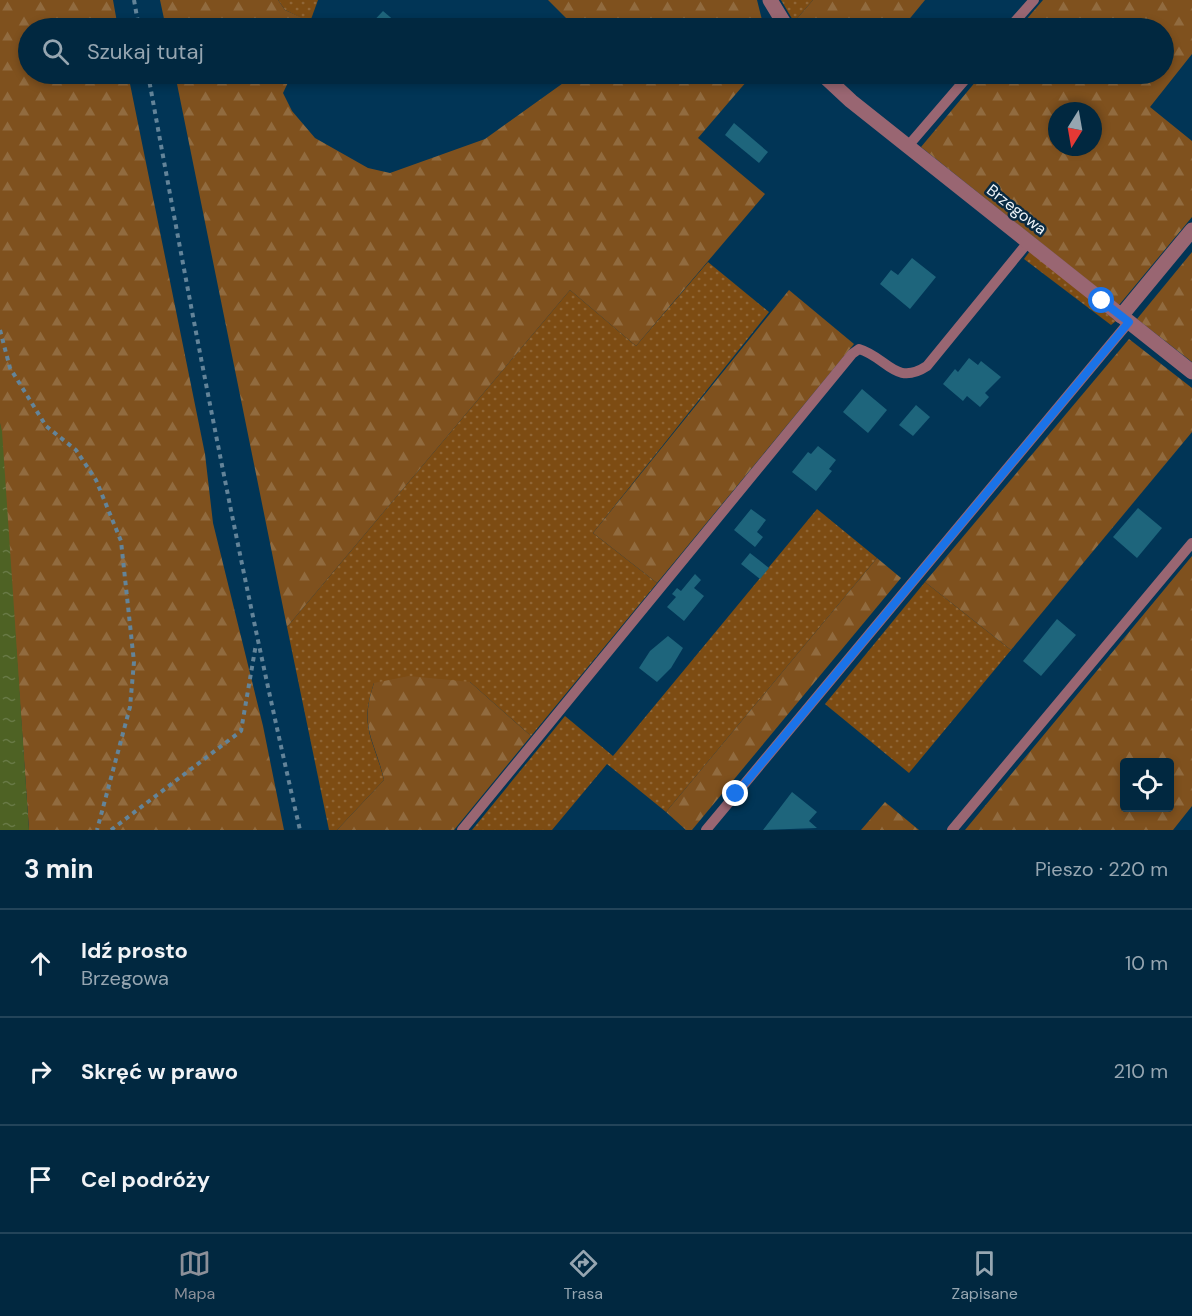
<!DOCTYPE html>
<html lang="pl">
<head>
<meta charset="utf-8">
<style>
  :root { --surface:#012840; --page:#0b3047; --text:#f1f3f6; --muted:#96a6b1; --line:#234459; --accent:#8c9099 }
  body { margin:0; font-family:"DM Sans",sans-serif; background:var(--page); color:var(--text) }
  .controls { position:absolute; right:18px; bottom:18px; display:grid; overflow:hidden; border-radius:6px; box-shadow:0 3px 9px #0003 }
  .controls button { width:54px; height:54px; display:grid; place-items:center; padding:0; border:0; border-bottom:2px solid var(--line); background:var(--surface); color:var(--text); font:30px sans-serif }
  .compass { position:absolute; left:1048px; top:102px; width:54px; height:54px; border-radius:50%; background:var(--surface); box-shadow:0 3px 9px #0003; rotate:191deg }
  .stop { position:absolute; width:18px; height:18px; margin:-14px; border:4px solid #1a73e8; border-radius:50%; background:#fff }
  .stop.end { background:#1a73e8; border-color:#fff; box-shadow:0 2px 6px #0008 }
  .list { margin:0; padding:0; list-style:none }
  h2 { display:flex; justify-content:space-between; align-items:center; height:78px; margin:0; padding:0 24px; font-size:26px }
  h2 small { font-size:20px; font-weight:400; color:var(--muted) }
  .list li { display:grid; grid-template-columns:39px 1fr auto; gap:18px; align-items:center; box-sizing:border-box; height:108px; padding:0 24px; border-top:2px solid var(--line) }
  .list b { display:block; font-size:22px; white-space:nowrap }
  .list p { margin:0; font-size:20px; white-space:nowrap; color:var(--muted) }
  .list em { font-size:20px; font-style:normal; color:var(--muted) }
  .icon { flex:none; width:33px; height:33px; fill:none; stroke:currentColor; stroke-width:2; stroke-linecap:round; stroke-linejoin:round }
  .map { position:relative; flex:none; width:1192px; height:830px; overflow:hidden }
  .search { position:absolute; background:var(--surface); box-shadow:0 3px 9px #0003; left:18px; right:18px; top:18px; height:66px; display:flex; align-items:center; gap:15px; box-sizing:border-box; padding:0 21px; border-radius:33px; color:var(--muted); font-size:22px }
  .sheet { height:402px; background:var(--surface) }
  nav { display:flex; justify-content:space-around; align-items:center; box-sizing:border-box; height:84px; border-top:2px solid var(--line); background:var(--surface); font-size:16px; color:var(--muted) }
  nav a { display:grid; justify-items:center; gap:3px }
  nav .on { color:var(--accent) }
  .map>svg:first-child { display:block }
  .grass { fill:url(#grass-dots) }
  .forest { fill:url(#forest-firs); fill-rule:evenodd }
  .water { fill:url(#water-ripples) }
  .building { fill:#1e657c }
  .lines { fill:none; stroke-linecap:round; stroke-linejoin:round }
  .path { stroke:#638499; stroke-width:4; stroke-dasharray:4.5 4.5; stroke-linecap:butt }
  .service { stroke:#996672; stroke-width:10 }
  .minor { stroke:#996672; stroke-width:15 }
  .route { stroke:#1a73e8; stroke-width:8 }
  .labels { text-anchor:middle; stroke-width:5; stroke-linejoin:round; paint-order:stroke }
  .street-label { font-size:16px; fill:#eef4f9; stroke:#092a42 }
</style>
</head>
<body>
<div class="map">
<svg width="1192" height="830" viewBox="0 0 1192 830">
  <defs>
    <pattern id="grass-dots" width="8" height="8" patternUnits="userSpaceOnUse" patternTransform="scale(1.5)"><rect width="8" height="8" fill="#7d4c13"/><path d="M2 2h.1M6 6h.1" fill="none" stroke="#906636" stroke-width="1.8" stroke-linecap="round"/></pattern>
    <pattern id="forest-firs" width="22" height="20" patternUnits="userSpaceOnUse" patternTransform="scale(1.5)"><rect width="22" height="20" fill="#7f511e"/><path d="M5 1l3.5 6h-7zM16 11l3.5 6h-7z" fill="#916b3f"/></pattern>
    <pattern id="water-ripples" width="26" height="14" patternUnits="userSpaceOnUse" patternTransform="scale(1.5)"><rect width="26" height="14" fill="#4e6224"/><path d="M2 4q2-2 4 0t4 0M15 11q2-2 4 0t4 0" fill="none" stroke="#687945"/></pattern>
  </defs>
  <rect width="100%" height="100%" fill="#013556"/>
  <g class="grass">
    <polygon points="278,0 318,0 310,22 285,10"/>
    <polygon points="781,0 813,0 794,22"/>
    <polygon points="1030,251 1116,321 1111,325 1024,259"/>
    <path d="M708 262 769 312 593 533 657 583 531 736 470 682 374 683C359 728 373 737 384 780L337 830H329L287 627 570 290 636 346Z"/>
    <polygon points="817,509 877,558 666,812 607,764 552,830 472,830 565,716 613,756"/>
    <polygon points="925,582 1011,650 909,773 825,704"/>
  </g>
  <g class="forest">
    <polygon points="0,0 113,0 118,28 28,28 28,74 128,74 205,454 213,523 263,726 284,830 29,830 0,423"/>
    <polygon points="160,0 278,0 285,10 320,26 321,28 166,28"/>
    <polygon points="548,0 757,0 764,28 569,28 566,18"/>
    <polygon points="813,0 925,0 902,28 800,28 794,22"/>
    <path d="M1043 0H1192V54L1150 107 1192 141V217L1119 305 921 147 982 74H1164V28H1019ZM1057 111H1093V147H1057Z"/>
    <polygon points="175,74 292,74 283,93 292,111 315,138 368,168 390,173 485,139 566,81 568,74 753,74 698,138 765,194 636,346 570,290 287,627"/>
    <polygon points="1192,252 1192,362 1137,319"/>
    <polygon points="789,290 854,344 657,583 593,533"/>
    <polygon points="1129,339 1192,388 1192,432 1011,650 925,582"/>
    <path d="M1192 556V806L1173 830H965ZM1124 762H1170V808H1124Z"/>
    <polygon points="877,558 901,578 692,830 686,830 666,812"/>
    <path d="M409 676 470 682 531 736 454 830H337L384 780C374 737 359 729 374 683Z"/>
    <polygon points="885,802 919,830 861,830"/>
  </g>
  <polygon class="water" points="0,423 2,431 29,830 0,830"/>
  <g class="building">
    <polygon points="383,11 403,28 367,28"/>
    <polygon points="480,74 503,74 488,79"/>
    <polygon points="428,75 428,74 466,74 464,82"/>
    <polygon points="734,123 768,152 759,163 725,135"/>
    <polygon points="912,258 936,277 910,309 880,284 891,270 898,275"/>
    <polygon points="969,358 978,365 981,361 1001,377 985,393 989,397 980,407 967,396 963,401 943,384 955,369 958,372"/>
    <polygon points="862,389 887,410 868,433 843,412"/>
    <polygon points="916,405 930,417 913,436 899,425"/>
    <polygon points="818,446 836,460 829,469 832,471 816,491 792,472 808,452 811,454"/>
    <polygon points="1138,508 1162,528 1137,558 1113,537"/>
    <polygon points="751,509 766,520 757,532 763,537 755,547 734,530"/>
    <polygon points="750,553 769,568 760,579 741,564"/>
    <polygon points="695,574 701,580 694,588 704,596 684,621 667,607 676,597 672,594 677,588 681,591"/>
    <polygon points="1057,619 1076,635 1041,676 1023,661"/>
    <polygon points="668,636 683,648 671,668 657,682 639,668 650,651"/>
    <polygon points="792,792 817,812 809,821 817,828 763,830"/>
  </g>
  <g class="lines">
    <g class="path">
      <polyline points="134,0 139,28"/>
      <path d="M148 74C194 327 242 579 300 830"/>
      <polyline points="0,330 10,368 46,426 76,450 96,480 121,541 134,662 130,707 97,830"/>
      <polyline points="111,830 241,731 256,644"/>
    </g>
    <g class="service">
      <polyline points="1009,28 1034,0"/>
      <polyline points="908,146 970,74"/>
      <path d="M462 830 852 354 859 349C887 357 895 387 927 366L1029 241"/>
      <polyline points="706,830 1129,322"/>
      <polyline points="952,830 1192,543"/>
    </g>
    <g class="minor">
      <polyline points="770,0 787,28"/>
      <polyline points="822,74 851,101 1192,372"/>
      <polyline points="1121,316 1192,230"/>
    </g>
  </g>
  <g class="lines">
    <polyline class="route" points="736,794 1129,322 1102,301"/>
  </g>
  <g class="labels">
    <g class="street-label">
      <text transform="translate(1017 209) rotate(38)" y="6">Brzegowa</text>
    </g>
  </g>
</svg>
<div class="controls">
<button><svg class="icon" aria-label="locate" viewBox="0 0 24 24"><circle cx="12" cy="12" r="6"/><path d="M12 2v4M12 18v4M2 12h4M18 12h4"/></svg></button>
</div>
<svg class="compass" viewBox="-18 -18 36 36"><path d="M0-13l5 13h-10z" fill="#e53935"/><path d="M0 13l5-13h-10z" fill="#96a6b1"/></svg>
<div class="stop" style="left:1102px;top:301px"></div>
<div class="stop end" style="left:736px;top:794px"></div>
<div class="search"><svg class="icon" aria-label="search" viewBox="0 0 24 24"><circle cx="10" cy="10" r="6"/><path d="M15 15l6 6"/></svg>Szukaj tutaj</div>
</div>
<section class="sheet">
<h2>3 min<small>Pieszo · 220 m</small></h2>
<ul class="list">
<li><svg class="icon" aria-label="ahead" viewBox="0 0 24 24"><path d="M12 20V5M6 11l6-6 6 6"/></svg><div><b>Idź prosto</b><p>Brzegowa</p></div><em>10 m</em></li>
<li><svg class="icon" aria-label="right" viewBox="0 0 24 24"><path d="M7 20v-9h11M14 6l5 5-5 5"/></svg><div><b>Skręć w prawo</b></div><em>210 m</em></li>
<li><svg class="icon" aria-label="arrive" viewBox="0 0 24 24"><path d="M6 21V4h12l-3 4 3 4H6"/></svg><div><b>Cel podróży</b></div></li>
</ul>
</section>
<nav>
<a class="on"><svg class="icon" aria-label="map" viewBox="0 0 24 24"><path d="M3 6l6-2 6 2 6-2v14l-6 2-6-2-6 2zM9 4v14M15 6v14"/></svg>Mapa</a>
<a><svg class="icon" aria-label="directions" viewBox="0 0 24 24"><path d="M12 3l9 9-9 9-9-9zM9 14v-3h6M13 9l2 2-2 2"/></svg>Trasa</a>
<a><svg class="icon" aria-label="saved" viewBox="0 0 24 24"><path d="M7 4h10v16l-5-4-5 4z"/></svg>Zapisane</a>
</nav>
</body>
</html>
